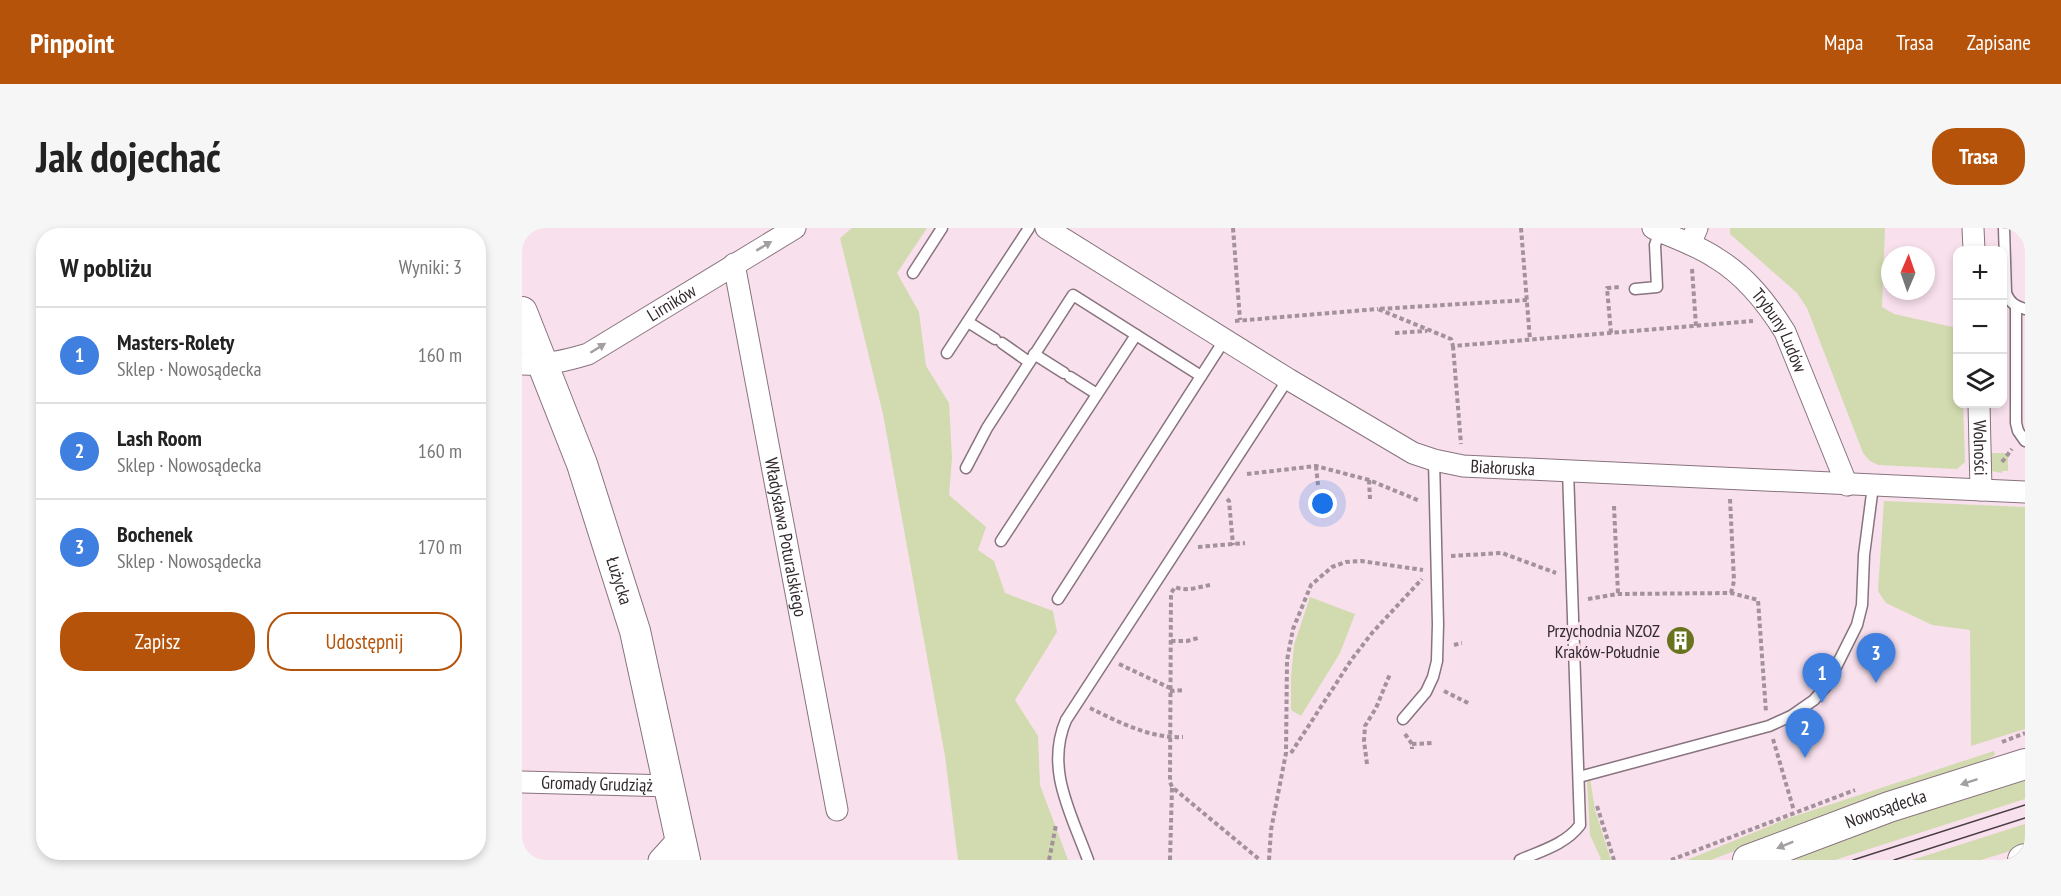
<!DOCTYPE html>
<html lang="pl">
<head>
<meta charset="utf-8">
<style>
  :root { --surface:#fff; --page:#f6f6f6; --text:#222; --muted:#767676; --line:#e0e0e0; --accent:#b45309 }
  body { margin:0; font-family:"PT Sans Narrow",sans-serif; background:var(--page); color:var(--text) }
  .controls { position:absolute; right:18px; top:18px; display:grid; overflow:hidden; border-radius:12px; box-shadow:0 3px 9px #0003 }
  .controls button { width:54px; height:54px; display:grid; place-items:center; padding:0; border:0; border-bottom:2px solid var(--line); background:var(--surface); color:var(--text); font:30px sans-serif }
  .compass { position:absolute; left:1359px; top:18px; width:54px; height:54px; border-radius:50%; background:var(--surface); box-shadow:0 3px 9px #0003; rotate:2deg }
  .you { position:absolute; left:801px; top:276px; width:21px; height:21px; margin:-15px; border:4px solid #fff; border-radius:50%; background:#1a73e8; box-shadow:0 0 0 9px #1a73e833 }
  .badge { display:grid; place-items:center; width:39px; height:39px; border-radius:50%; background:var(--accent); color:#fff; font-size:20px; font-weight:700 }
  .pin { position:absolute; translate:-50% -50px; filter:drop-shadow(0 2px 3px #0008) }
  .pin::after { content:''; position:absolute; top:32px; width:21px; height:18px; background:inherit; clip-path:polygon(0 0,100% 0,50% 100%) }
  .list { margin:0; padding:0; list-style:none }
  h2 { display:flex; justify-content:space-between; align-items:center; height:78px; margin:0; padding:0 24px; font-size:26px }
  h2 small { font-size:20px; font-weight:400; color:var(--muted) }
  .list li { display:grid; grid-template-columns:39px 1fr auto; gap:18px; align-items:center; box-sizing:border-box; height:96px; padding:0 24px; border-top:2px solid var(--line) }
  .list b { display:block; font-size:22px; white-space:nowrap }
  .list p { margin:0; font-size:20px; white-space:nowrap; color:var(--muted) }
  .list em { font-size:20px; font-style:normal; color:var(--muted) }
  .actions { display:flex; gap:12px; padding:18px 24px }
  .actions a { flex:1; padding:14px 0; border:2px solid var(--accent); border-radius:24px; text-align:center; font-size:21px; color:var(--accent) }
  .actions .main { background:var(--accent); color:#fff }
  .icon { flex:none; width:33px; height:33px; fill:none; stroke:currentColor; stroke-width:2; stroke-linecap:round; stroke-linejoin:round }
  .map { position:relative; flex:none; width:1503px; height:632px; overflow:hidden; border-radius:24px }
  header { display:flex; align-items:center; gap:36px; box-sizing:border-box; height:84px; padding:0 30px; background:var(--accent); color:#fff }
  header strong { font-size:28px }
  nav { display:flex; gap:33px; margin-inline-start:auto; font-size:21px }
  .intro { display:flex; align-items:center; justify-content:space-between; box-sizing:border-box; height:144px; padding:0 36px }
  h1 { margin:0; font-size:42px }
  .button { padding:15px 27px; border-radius:24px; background:var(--accent); color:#fff; font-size:21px; font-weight:700 }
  main { display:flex; gap:36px; padding:0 36px }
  aside { flex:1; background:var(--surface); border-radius:24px; box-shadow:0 3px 9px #0003 }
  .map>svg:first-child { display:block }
  .green { fill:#d2dbaf }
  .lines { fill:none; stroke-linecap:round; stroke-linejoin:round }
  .lane-casing { stroke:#88737e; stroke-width:13 }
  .street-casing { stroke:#88737e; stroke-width:23 }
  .secondary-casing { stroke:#88737e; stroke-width:32 }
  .path { stroke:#a3919b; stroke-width:4; stroke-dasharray:4.5 3; stroke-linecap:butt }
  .lane { stroke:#fff; stroke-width:10 }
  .street { stroke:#fff; stroke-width:21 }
  .secondary { stroke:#fff; stroke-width:30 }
  .tram { stroke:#493e44; stroke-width:1.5 }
  .oneway { fill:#a39fa1 }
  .labels { text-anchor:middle; stroke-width:6; stroke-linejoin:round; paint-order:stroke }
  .street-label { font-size:18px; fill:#32292e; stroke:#f8e0ed }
  .poi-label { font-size:18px; fill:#32292e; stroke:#f8e0ed; text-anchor:end }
</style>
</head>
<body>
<header>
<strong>Pinpoint</strong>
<nav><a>Mapa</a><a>Trasa</a><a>Zapisane</a></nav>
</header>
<div class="intro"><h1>Jak dojechać</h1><a class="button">Trasa</a></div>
<main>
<aside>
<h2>W pobliżu<small>Wyniki: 3</small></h2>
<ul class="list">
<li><span class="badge" style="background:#3f7fe0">1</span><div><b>Masters-Rolety</b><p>Sklep · Nowosądecka</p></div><em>160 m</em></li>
<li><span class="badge" style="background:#3f7fe0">2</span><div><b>Lash Room</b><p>Sklep · Nowosądecka</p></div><em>160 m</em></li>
<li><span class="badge" style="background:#3f7fe0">3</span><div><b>Bochenek</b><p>Sklep · Nowosądecka</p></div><em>170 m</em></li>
</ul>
<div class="actions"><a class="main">Zapisz</a><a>Udostępnij</a></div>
</aside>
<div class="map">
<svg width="1503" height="632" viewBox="0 0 1503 632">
  <rect width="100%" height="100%" fill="#f8e0ed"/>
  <g class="green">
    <polygon points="330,0 405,0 375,45 397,84 404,138 427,175 430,230 427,267 464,299 456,322 472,333 483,365 531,383 535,404 493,472 516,508 518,557 546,632 436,632 423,528 361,186 318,10"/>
    <polygon points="1208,0 1363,0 1360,79 1372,86 1435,100 1436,176 1441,176 1443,234 1435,241 1356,237 1348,233 1341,225 1285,80 1275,65 1208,6"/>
    <polygon points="1465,176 1469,176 1469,225 1486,225 1486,243 1480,243 1480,245 1469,243 1467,240"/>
    <polygon points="1362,273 1503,279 1503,501 1449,518 1448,402 1410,397 1364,375 1356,363"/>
    <polygon points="788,369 833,386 818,425 779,488 769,482 769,449 772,417"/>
    <polygon points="1472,523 1473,527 1447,540 1340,574 1189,632 1165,632 1267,590"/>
    <polygon points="1068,550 1073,582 1089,632 1077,632 1079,631 1068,607 1065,551"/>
    <polygon points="1503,550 1503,571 1313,632 1258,632"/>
    <polygon points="1503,596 1503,618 1498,620 1459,632 1390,632"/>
  </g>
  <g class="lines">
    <defs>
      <g id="lane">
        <path d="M1482 0 1484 65C1488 75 1493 78 1503 81"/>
        <polyline points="391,45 420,0"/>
        <polyline points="1113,61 1135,59 1133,17 1138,3"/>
        <polyline points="1494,78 1494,195 1496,203 1503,213"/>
        <polyline points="446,94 473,111"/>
        <polyline points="480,115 507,134"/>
        <polyline points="425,125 507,0"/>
        <polyline points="512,126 542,145"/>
        <polyline points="548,149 575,166"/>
        <polyline points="444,240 465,200 551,67 679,148"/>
        <polyline points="479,313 614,107"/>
        <polyline points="536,371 703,111"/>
        <polyline points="881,491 904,464 911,449 915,433 916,396 912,232"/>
        <polyline points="1057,549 1247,498 1269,488 1292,472 1305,457 1335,397 1340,377 1342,327 1351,258"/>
        <path d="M566 632C549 585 523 541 544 492L766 151"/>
        <path d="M998 632C1019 623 1044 616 1058 597L1046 242"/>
      </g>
      <g id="street">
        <path id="s1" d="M524 0 766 151 891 225 912 232 941 238 1503 264"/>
        <path id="s2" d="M1131 0C1152 10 1175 17 1194 30 1224 48 1245 75 1263 104L1325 257"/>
        <polyline points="1451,0 1452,22"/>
        <polyline points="1168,16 1175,0"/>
        <path id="s3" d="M212 36 315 582"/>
        <path id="s4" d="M0 136C24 137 43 133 66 126L273 0"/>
        <path id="s5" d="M1457 176 1459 262"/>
        <path id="s6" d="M0 554 149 558"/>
        <polyline points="137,632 157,610"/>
      </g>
      <g id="secondary">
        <path id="s7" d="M0 84 60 236 113 403 163 632"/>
        <path id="s8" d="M1226 632 1367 579 1503 536"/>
        <polyline points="1501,632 1503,631"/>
      </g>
    </defs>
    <use href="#lane" class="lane-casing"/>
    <use href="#street" class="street-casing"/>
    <use href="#secondary" class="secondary-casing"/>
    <g class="path">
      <polyline points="711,0 718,92"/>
      <polyline points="999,0 1008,112"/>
      <polyline points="1170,41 1174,98"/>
      <polyline points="1005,72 856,81 929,111 931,118 1231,93"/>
      <polyline points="713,93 856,81"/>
      <polyline points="873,105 905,103"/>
      <polyline points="1089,105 1085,60 1098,59"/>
      <polyline points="931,118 939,216"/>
      <polyline points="1480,234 1490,221"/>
      <polyline points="794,238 796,257"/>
      <polyline points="725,246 794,238 847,252 898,273"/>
      <polyline points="847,252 848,271"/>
      <polyline points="705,271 707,273 711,317"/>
      <polyline points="1208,271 1212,353 1209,365"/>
      <polyline points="1092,278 1096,366"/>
      <polyline points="676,319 723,315"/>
      <polyline points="929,328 980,325 1034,345"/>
      <path d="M688 357C677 359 664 364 653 359L649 365 648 554 650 559 738 632"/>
      <polyline points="1066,371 1096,366 1209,365 1236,372 1244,484"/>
      <polyline points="649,413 665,413 676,410"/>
      <polyline points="932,417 940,415"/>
      <polyline points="597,436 648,460"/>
      <polyline points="648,463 662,462"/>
      <polyline points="922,463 948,476"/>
      <path d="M568 480C596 494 630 511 661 509"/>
      <polyline points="883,506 890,516 890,521"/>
      <polyline points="1251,511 1272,583"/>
      <polyline points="1480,514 1503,505"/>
      <polyline points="890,516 911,515"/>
      <polyline points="769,525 830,431 850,405 900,351"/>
      <polyline points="845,536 842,513 843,498 854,480 868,446"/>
      <polyline points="1075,578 1092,632"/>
      <polyline points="527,632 534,597"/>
      <polyline points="648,632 650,559"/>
      <polyline points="747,632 749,602 764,525 765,432 771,401 789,357 810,339 824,334 839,333 901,342"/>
      <polyline points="1149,632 1333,562"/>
    </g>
    <use href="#lane" class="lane"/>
    <use href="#street" class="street"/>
    <use href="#secondary" class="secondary"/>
    <g class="tram">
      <polyline points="1331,632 1503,577"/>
      <polyline points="1372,632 1503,590"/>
    </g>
  </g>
  <defs><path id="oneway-solid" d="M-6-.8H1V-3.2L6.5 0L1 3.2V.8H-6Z" transform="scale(1.5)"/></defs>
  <g class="oneway">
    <use href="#oneway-solid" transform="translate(242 18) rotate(-31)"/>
    <use href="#oneway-solid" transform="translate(76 120) rotate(-32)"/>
    <use href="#oneway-solid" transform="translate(1447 554) rotate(162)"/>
    <use href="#oneway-solid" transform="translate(1263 617) rotate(158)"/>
  </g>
  <defs>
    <symbol id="building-disc" viewBox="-11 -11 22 22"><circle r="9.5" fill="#68731e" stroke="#f8e0ed"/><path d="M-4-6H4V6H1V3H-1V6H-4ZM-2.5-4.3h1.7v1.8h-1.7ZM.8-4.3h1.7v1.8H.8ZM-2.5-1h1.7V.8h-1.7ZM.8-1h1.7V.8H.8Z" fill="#fff"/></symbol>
  </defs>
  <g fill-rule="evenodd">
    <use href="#building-disc" x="1142" y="396" width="33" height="33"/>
  </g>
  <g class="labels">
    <g class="street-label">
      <text dy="6" stroke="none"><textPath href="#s4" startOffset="165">Lirników</textPath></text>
      <text dy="6" stroke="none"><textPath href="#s2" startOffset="168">Trybuny Ludów</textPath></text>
      <text dy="6" stroke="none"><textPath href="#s5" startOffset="44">Wolności</textPath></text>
      <text dy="6" stroke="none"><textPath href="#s1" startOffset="522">Białoruska</textPath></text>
      <text dy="6" stroke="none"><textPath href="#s3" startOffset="278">Władysława Poturalskiego</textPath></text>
      <text dy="6" stroke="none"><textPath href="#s7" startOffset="286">Łużycka</textPath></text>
      <text dy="6" stroke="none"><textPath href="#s6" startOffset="75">Gromady Grudziąż</textPath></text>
      <text dy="6" stroke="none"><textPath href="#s8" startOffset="147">Nowosądecka</textPath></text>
    </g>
    <g class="poi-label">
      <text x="1138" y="409">Przychodnia NZOZ<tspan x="1138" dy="21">Kraków-Południe</tspan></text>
    </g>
  </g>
</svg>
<div class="controls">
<button>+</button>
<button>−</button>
<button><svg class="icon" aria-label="layers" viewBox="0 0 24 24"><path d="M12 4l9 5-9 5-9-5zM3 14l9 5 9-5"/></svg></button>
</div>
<svg class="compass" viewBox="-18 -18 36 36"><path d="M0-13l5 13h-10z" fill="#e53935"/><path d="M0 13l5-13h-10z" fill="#767676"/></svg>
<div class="you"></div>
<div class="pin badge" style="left:1300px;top:475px;background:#3f7fe0">1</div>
<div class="pin badge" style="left:1283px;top:530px;background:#3f7fe0">2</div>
<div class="pin badge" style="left:1354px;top:455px;background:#3f7fe0">3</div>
</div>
</main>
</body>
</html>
